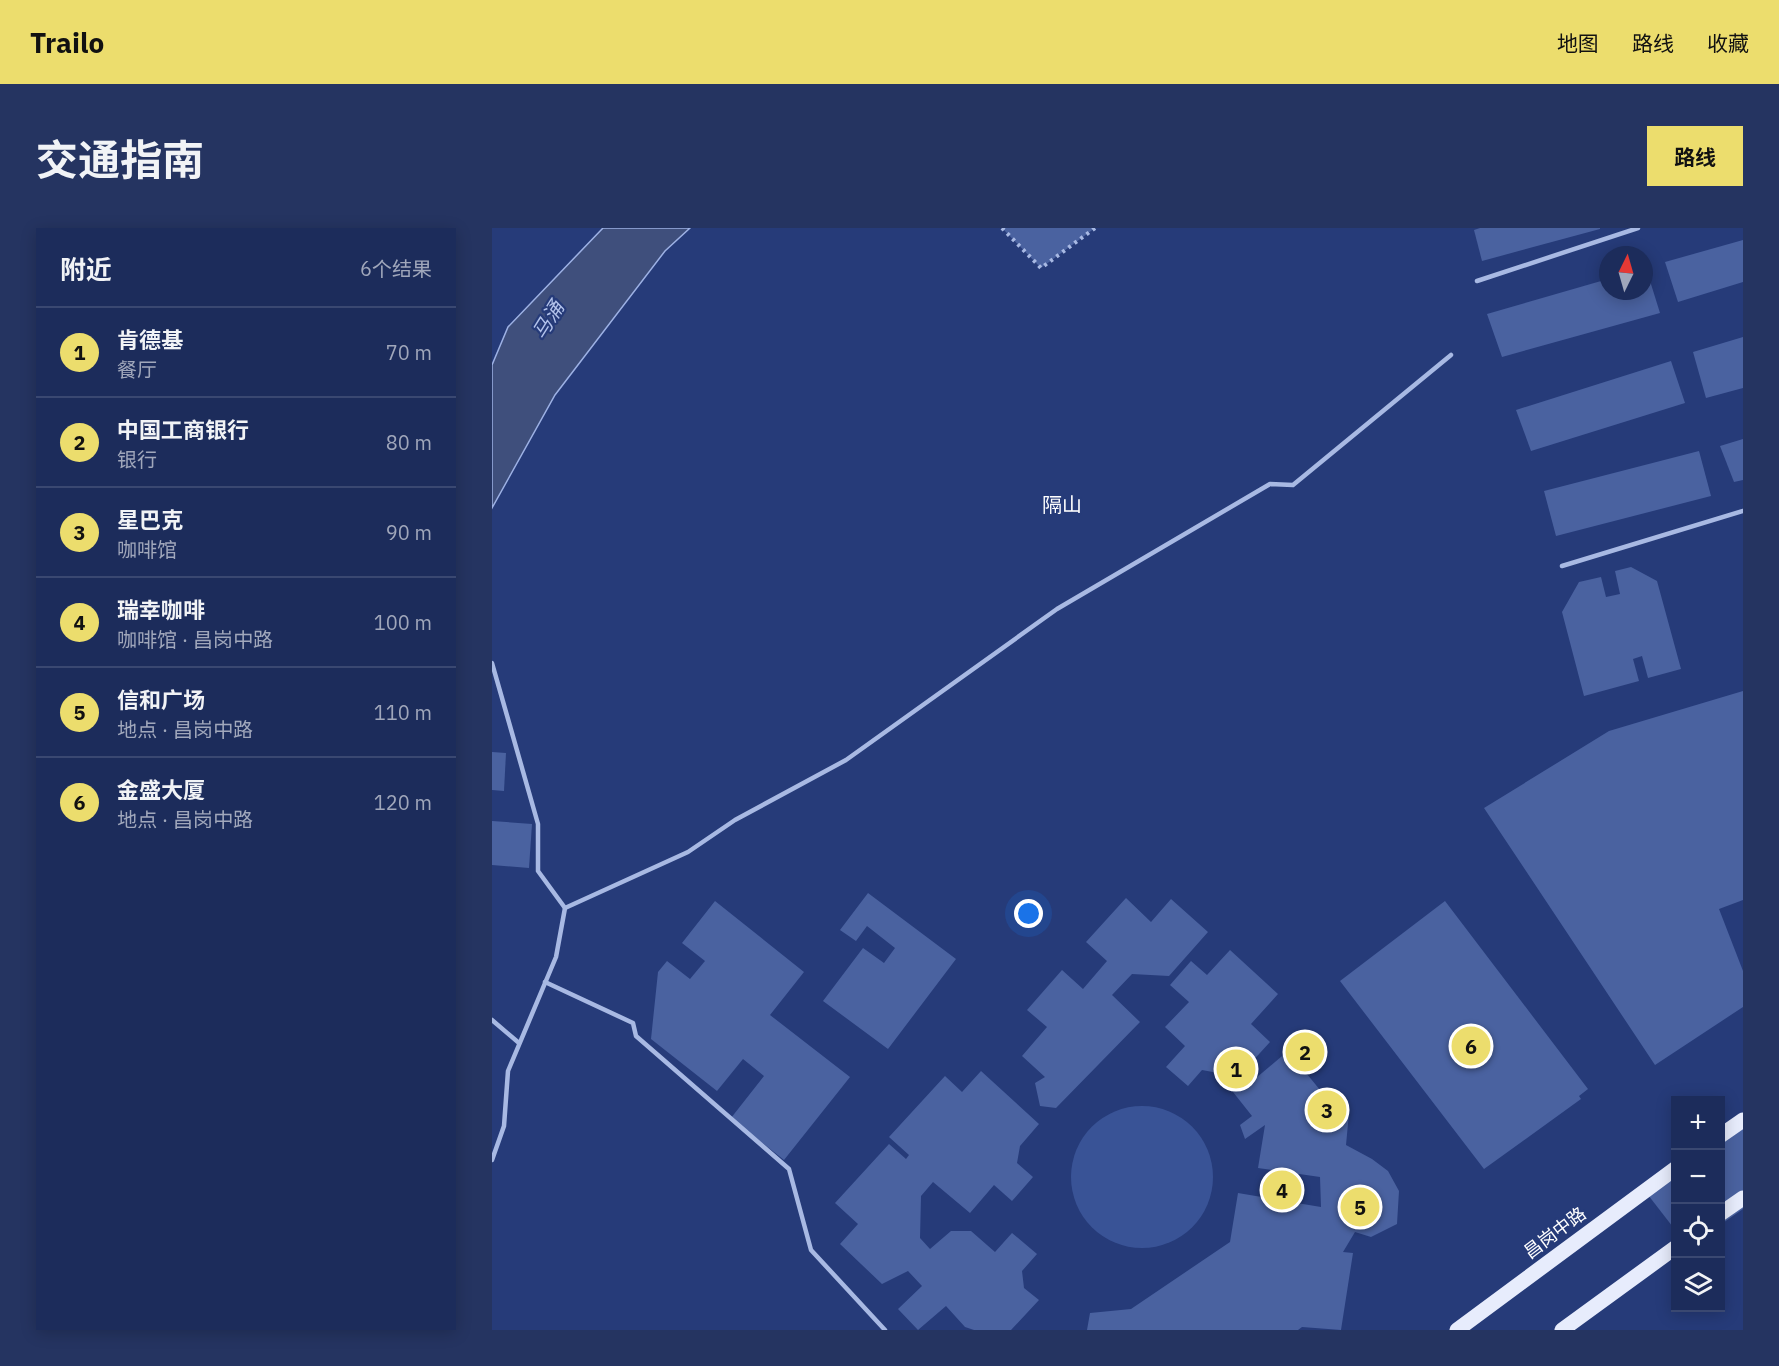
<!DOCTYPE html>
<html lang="zh">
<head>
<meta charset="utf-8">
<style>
  :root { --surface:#1c2c5b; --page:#253461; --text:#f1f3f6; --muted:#a0a7bb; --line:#3a4871; --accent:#ecdd6d }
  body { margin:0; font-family:"IBM Plex Sans","Noto Sans SC",sans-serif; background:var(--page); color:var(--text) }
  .controls { position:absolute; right:18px; bottom:18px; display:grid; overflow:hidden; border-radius:0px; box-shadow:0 3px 15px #0003 }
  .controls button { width:54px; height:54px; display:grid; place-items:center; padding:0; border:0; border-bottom:2px solid var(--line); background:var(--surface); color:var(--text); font:30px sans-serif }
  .compass { position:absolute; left:1107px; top:18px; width:54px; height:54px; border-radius:50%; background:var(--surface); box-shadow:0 3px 15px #0003; rotate:5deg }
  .you { position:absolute; left:537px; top:686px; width:21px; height:21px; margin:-15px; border:4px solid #fff; border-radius:50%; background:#1a73e8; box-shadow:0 0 0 9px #1a73e833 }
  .badge { display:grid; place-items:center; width:39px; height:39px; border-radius:50%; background:var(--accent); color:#111; font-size:20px; font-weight:700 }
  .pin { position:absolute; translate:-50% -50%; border:3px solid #fff; box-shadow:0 2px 6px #0006 }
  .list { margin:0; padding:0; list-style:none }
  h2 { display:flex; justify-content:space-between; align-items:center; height:78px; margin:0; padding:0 24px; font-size:26px }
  h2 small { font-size:20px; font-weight:400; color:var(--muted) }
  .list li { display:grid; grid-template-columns:39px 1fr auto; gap:18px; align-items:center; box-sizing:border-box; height:90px; padding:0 24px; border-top:2px solid var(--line) }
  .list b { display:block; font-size:22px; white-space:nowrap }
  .list p { margin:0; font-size:20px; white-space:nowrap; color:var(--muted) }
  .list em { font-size:20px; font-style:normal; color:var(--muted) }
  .icon { flex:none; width:33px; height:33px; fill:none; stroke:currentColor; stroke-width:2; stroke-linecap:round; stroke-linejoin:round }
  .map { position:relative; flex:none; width:1251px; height:1102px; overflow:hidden; border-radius:0px }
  header { display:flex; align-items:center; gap:36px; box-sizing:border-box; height:84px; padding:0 30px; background:var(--accent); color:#111 }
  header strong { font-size:28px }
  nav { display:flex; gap:33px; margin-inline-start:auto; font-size:21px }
  .intro { display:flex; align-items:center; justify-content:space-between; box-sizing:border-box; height:144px; padding:0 36px }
  h1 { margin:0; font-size:42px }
  .button { padding:15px 27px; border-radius:0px; background:var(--accent); color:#111; font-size:21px; font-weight:700 }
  main { display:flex; gap:36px; padding:0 36px }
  aside { flex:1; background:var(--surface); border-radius:0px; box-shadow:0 3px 15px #0003 }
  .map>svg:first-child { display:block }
  .green { fill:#395396 }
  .water { fill:#3f4f7c; stroke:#9db1e4; stroke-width:1.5 }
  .building { fill:#4a62a0 }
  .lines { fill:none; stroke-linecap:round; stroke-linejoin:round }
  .path { stroke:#a8b9e3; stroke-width:4; stroke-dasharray:3 4.5; stroke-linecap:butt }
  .lane { stroke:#a8b9e3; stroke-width:4.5 }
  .primary { stroke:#e7ecfc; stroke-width:15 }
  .labels { text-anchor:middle; stroke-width:4.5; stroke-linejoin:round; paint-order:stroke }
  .street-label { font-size:18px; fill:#fff; stroke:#263b79 }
  .water-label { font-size:20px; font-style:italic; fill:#b3c3eb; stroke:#263b79 }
  .neighbourhood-label { font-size:20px; fill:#fff; stroke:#263b79 }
</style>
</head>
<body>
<header>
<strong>Trailo</strong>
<nav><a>地图</a><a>路线</a><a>收藏</a></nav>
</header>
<div class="intro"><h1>交通指南</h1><a class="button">路线</a></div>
<main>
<aside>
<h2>附近<small>6个结果</small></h2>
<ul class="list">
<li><span class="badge">1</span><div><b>肯德基</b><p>餐厅</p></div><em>70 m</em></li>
<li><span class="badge">2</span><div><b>中国工商银行</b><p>银行</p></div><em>80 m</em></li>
<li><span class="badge">3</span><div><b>星巴克</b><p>咖啡馆</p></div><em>90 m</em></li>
<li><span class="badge">4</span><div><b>瑞幸咖啡</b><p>咖啡馆 · 昌岗中路</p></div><em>100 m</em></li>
<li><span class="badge">5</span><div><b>信和广场</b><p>地点 · 昌岗中路</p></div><em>110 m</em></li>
<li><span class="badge">6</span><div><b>金盛大厦</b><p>地点 · 昌岗中路</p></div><em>120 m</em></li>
</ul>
</aside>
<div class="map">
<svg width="1251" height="1102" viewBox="0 0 1251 1102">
  <rect width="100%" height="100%" fill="#263b79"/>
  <circle class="green" cx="650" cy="949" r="71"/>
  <polygon class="water" points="111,0 198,0 173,23 63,167 0,280 0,137 16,99"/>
  <g class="building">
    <polygon points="510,0 603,0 549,40"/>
    <polygon points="988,0 1108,0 1108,1 990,33 982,2"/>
    <polygon points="1251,12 1251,54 1186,74 1173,34"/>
    <polygon points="1154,40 1168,85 1010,129 995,86 1116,51 1116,63 1152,63 1152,41"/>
    <polygon points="1251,109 1251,160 1214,170 1201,124"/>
    <polygon points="1179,133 1193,175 1039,223 1024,182"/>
    <polygon points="1251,211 1251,252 1242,254 1228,218"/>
    <polygon points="1207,223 1219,268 1064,308 1052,263"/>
    <polygon points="1139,339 1165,353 1189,441 1156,450 1150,428 1141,431 1147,453 1092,468 1070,384 1087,354 1109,349 1114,369 1128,366 1123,343"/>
    <polygon points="1251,463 1251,672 1227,681 1251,743 1251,779 1163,837 992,580 1117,503"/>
    <polygon points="0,524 14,525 12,563 0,562"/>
    <polygon points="0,593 40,596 37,640 0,637"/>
    <polygon points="376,665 464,731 396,821 331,773 371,720 392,735 403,720 375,698 364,713 348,702"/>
    <polygon points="634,670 659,694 679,671 716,704 677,748 640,746 620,767 648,794 564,880 548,878 543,855 553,849 530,828 555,799 535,782 570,742 591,761 615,733 594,714"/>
    <polygon points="223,673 312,744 278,787 358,849 292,932 239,890 272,848 251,831 225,863 159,811 166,744 175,733 198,751 213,733 190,715"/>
    <polygon points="953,673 1096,861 1087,868 1089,871 992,941 848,753"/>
    <polygon points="738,722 786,766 759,796 778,814 757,837 764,850 796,823 833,868 849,866 857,885 854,917 880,931 896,943 907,963 905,996 879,1009 863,1004 851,1024 861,1025 849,1102 810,1099 806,1102 595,1102 598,1085 639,1081 738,1014 746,965 829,979 828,949 766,940 773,897 753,911 748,897 760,888 726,845 710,842 696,858 674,839 693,818 673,799 697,774 678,757 699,733 715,747"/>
    <polygon points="489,843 547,896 528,918 525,935 541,949 520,973 502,957 478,985 441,954 429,968 428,1010 438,1021 459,1003 479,1003 503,1024 520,1005 545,1026 530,1043 532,1060 547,1072 519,1102 482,1102 473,1099 454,1078 426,1102 406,1081 430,1058 416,1043 390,1056 348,1016 366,996 343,975 397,916 414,931 417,927 397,909 453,848 470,864"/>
    <polygon points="1251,891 1251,981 1228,997 1228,908"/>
    <polygon points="1184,941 1184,1003 1153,963"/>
  </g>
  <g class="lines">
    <polyline class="path" points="510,0 549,40 603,0"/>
    <g class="lane">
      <polyline points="985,53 1146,0"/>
      <polyline points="1070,338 1251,283"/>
      <polyline points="0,435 46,596 46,643 73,680 64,729 16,843 12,898 0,932"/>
      <polyline points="73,680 196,624 243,592 354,532 565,381 778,256 801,257 959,127"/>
      <polyline points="53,754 141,795 144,808 297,941 319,1022 393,1102"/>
      <polyline points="0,792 27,815"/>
    </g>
    <g class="primary">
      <polyline points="1228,908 1251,892"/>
      <polyline points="1228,986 1251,970"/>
      <polyline points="965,1102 1184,940"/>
      <polyline points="1070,1102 1184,1019"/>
    </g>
  </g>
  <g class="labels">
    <g class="street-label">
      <text transform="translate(1063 1005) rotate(-37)" y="6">昌岗中路</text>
    </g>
    <g class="water-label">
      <text transform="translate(56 92) rotate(-58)" y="7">马涌</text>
    </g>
    <g class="neighbourhood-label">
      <text x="570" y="284">隔山</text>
    </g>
  </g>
</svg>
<div class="controls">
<button>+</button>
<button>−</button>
<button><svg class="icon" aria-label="locate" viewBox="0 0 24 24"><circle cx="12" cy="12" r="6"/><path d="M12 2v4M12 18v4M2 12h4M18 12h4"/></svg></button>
<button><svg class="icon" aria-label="layers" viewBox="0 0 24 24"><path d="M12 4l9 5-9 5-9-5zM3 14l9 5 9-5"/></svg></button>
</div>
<svg class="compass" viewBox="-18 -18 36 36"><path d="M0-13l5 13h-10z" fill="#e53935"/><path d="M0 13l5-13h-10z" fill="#a0a7bb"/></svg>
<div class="you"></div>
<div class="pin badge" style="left:744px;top:841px">1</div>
<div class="pin badge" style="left:813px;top:824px">2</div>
<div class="pin badge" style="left:835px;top:882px">3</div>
<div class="pin badge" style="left:790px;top:962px">4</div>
<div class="pin badge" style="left:868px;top:979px">5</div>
<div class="pin badge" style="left:979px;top:818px">6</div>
</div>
</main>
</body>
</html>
